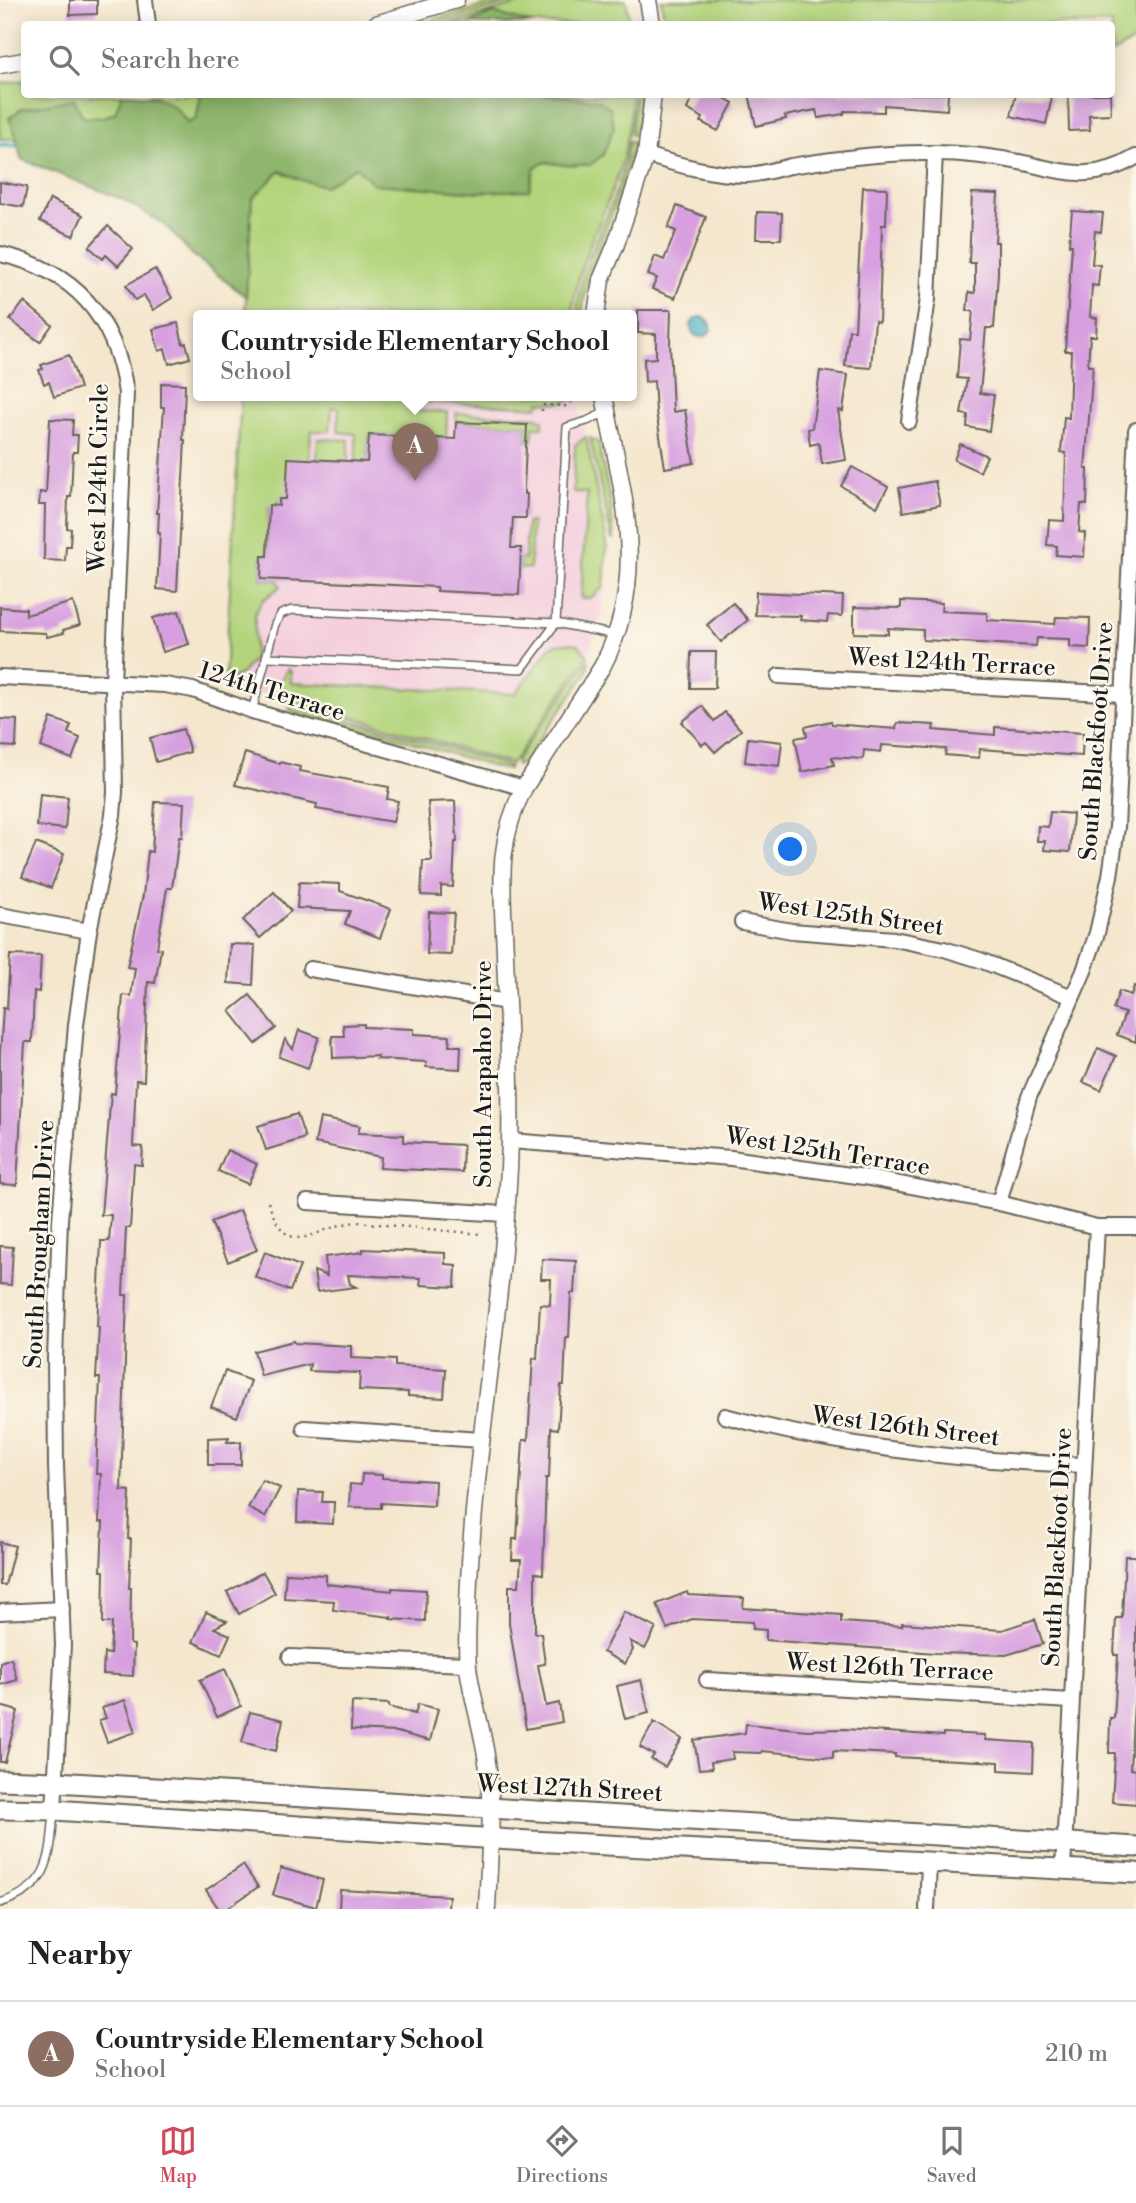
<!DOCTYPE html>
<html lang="en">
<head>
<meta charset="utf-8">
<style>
  :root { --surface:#fff; --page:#f2f2f2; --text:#222; --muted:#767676; --line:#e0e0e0; --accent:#d1495b }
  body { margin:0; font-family:"Libre Bodoni",serif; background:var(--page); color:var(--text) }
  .you { position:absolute; left:791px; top:850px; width:24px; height:24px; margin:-18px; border:5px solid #fff; border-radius:50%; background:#1a73e8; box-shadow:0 0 0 10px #1a73e833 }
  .badge { display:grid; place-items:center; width:46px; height:46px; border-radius:50%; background:var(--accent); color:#fff; font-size:23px; font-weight:700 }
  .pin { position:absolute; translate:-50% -58px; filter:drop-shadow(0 2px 4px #0008) }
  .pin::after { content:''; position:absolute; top:37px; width:24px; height:21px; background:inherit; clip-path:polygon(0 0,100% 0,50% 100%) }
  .popup { position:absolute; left:193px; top:310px; width:444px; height:91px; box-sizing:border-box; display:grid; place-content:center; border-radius:7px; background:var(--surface); filter:drop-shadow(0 2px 5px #0005); font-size:23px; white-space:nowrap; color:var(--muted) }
  .popup b { font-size:26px; color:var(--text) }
  .popup::after { content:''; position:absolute; left:50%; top:100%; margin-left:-14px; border:14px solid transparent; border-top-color:var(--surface) }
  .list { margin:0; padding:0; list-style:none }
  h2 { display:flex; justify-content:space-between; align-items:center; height:91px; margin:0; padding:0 28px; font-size:30px }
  h2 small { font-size:23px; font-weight:400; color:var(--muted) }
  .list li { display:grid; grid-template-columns:46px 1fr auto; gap:21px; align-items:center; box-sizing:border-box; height:105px; padding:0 28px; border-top:2px solid var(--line) }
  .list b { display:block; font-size:26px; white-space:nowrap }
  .list p { margin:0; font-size:23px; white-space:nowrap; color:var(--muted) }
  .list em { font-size:23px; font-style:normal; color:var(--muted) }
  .icon { flex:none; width:38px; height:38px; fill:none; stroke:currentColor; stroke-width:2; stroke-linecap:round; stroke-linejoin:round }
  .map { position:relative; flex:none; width:1136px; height:1909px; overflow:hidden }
  .search { position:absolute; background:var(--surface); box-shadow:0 4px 18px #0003; left:21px; right:21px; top:21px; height:77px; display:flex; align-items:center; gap:18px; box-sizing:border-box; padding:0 24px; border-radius:7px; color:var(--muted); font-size:26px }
  .sheet { height:196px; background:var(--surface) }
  nav { display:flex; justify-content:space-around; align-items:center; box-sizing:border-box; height:98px; border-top:2px solid var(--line); background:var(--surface); font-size:19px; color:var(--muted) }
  nav a { display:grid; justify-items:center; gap:4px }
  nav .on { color:var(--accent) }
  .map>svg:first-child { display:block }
  .built { fill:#f4cfdd }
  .green { fill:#b3d47c; stroke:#68784c; stroke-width:2 }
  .forest { fill:#8eb66c; stroke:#556944; stroke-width:2 }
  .water { fill:#46b0c4; stroke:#316670; stroke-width:2 }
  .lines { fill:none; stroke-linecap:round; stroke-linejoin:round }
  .stream { stroke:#46b0c4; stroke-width:5 }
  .building { fill:#d79fdf }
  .service-casing { stroke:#68635a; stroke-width:10 }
  .minor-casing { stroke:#68635a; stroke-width:18 }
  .tertiary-casing { stroke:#68635a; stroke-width:19 }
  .secondary-casing { stroke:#68635a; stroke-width:23 }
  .path { stroke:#68635a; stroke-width:2.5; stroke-dasharray:2 5; stroke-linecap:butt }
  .service { stroke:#fff; stroke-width:7 }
  .minor { stroke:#fff; stroke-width:14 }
  .tertiary { stroke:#fff; stroke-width:16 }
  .secondary { stroke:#fff; stroke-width:19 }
  .labels { text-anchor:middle; stroke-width:5; stroke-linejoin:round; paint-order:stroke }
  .street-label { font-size:24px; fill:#1c1c1c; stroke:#fbf7ec }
</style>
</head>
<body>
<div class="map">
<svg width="1136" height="1909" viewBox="0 0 1136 1909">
  <rect width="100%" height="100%" fill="#fbf7ec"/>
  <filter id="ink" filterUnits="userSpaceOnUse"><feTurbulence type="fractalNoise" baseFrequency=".0143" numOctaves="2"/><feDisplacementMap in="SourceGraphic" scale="14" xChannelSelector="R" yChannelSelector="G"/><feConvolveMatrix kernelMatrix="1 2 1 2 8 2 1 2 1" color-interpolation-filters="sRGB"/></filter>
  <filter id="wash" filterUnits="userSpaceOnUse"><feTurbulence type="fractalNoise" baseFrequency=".00686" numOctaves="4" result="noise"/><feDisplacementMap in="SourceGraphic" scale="28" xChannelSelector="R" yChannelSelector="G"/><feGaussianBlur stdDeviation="1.57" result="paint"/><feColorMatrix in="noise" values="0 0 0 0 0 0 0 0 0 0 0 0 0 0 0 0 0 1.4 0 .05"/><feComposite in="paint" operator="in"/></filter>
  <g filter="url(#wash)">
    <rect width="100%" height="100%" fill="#f5e7ce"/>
    <polygon class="built" points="241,395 577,395 604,525 606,570 602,611 588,656 508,768 225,682"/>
    <g class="green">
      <polygon points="505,0 519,0 437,24 418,24"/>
      <polygon points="531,0 626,0 630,24 533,24 493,13 468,24 450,24"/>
      <polygon points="661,0 1136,0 1136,40 1112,53 1112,24 665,24"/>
      <polygon points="24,80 24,94 122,95 115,113 100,118 83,117 16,135 18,139 0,139 0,84"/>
      <polygon points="150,95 201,95 196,119 187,124"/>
      <path d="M527 95H632C631 126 624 161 612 191 596 232 576 270 572 315H245L252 198 280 171 301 180 356 166 535 167 545 162C568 166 584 170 603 155Z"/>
      <polygon points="635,95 641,95 636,136 631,135"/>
      <path d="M629 141 634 143C628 166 622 188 613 211 600 245 585 277 582 315H577C578 271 603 230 617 189 623 174 626 157 629 141Z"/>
      <path d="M241 395H578C565 405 554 403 539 402L538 407 412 401V411L447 412 446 438 369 435 367 472 356 468V434L338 432 339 408 332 407 330 431H311L309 460 286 499H279V506H269L267 556H262L261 579 277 580 281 586 262 601 255 614 254 659 242 673 231 680 225 677Z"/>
      <polygon points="456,413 538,417 543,421 543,427 533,427 532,441 526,441 527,425 456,422"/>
      <polygon points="586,437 607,543 604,587 592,597 581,599 587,493 573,492 575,445"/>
      <polygon points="590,438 598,442 610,500 614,539 612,539"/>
      <polygon points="318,439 349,440 348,462 317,460"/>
      <polygon points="527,522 532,522 530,568 520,569 520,559 525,559"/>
      <path d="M569 643 578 644 588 656 511 764 371 722 285 702C278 690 279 679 288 669L291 672V683L515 694 551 647 557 644Z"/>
      <polygon points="589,660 587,673 523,762 516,766 516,760"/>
      <polygon points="288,708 372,726 495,762 509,767 508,769 501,769 381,733 295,714"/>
    </g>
    <g class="forest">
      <polygon points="493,13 533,24 468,24"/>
      <path d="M122 94C149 94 173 97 187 123L196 119 201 95 527 94 598 100 610 108 614 127 603 155 590 165H567L545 162 535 167 529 190 479 192 374 184 356 167 325 186 301 180 280 171 252 199 246 297 193 255 164 224 122 199 21 159 16 135 9 118 21 109 74 99 83 117 100 118 115 113Z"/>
    </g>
    <circle class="water" cx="701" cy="327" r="10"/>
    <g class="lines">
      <polyline class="stream" points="0,145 15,145"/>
    </g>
    <g id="blocks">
      <g class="building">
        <polygon points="70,0 97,0 97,14 70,15"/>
        <polygon points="694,94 717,94 733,103 718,131 701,122 703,118 687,109"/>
        <polygon points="749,94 948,94 947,110 884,105 884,112 844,111 844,114 818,118 816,110 785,116 786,119 756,126"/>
        <polygon points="1016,94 1052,97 1046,124 1011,116"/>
        <polygon points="1068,94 1110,94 1111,114 1089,115 1090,130 1069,131"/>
        <polygon points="0,182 27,187 23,207 0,203"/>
        <polygon points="863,187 887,188 886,225 882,225 879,322 875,321 871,368 845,366 849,330 855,330"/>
        <polygon points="972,193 998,194 995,242 998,242 998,274 994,328 986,328 980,393 994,395 989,431 967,427 968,415 961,414 967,379 957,378 960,339 970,340 973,311 967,311 969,292 975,293 975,263 969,263"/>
        <polygon points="50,199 83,215 73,236 40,221"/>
        <polygon points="677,206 706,217 675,298 652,289 657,278 648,275 655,256 664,260 676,231 668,228"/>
        <polygon points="1072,211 1103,213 1101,232 1095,231 1092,264 1100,265 1098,286 1092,285 1090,317 1097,318 1096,336 1090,336 1088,366 1093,366 1085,469 1088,469 1087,505 1081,504 1079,532 1085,533 1084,557 1056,555 1057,546 1047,545 1049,520 1064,521 1066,453 1061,452 1064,417 1069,418 1071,351 1065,351 1072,245 1069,245"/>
        <polygon points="757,212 782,213 781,239 756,239"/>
        <polygon points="108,226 133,249 118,266 106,255 103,259 89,247"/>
        <polygon points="155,269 172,298 153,310 144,295 135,300 126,285"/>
        <polygon points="24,302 52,325 40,342 10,320"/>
        <polygon points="638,310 671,310 670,343 673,412 685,410 694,463 665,468 656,411 654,381 645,382 644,359 656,358 656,334 638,333"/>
        <polygon points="178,323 183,344 186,343 190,358 169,364 165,349 159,351 153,329"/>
        <polygon points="69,355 80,388 54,397 49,382 44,384 39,370 43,369 41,365"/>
        <polygon points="820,371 848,375 843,411 838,410 846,460 822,464 819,443 810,445 808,429 812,428"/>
        <polygon points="161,383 185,384 183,440 185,440 177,591 157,589 160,533 158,533 159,513 157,513 164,407 161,407"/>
        <polygon points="50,419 73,420 72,435 78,435 77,452 73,452 71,497 68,497 67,528 71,529 70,546 66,546 65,561 44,560 45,505 39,505 40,492 46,493"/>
        <polygon points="456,422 527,425 524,488 524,494 527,494 526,518 513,518 511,548 521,548 519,595 437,591 437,587 261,579 262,556 267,556 269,505 279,506 279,499 286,499 288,458 367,462 369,435 455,439"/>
        <polygon points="960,444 987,456 980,472 954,460"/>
        <polygon points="852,467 888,487 877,507 841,486"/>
        <polygon points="935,481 940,505 903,512 899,488"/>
        <polygon points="756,592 843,596 842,616 828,615 827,622 800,620 801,616 755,615"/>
        <polygon points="901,601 942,603 941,611 987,613 987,620 1055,624 1056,617 1090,618 1089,648 1070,647 1070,639 1037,638 1036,646 923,640 923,630 888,628 888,634 854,633 854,607 901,608"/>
        <polygon points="73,602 80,625 63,630 64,633 47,637 46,633 0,631 0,607 26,609 26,615"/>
        <polygon points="733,603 748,620 721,642 707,625"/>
        <polygon points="179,611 189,644 163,652 153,618"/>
        <polygon points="691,652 716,652 715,688 690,688"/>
        <polygon points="702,706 714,721 725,712 741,730 715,752 706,742 702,745 682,722"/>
        <polygon points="51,718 71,725 68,733 80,738 72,759 41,747"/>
        <polygon points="0,719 17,720 16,747 0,746"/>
        <polygon points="831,721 832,724 896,729 897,723 934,725 933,730 995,735 995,727 1083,733 1082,756 980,749 979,758 945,755 946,749 882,745 881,752 864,750 863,759 832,757 834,765 802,772 795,738 807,736 805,727"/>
        <polygon points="183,729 190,752 156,762 150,738"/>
        <polygon points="748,738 782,742 779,766 745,762"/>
        <polygon points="245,753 280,764 280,762 300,767 299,771 389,787 387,799 398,801 393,822 316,809 317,804 235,785"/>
        <polygon points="40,794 68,797 65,829 37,826"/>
        <polygon points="455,801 457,842 455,842 453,887 441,886 441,896 421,895 423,861 432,861 428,802"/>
        <polygon points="155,802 184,803 182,837 179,837 172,888 167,888 157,948 161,949 155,983 148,982 144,1081 136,1080 133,1146 143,1147 142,1165 134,1164 130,1228 126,1228 123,1295 127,1295 121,1490 130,1491 128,1539 131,1539 129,1588 131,1588 130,1644 134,1645 133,1676 103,1674 104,1653 110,1654 112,1623 103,1623 104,1571 101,1571 103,1522 99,1522 101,1474 96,1474 100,1378 96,1378 99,1327 97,1327 101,1241 109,1241 111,1215 101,1215 111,1093 115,1094 123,995 131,996 135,968 127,967 143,895 148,851 152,852"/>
        <polygon points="1050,812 1073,814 1070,852 1044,850 1045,841 1037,841 1038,826 1048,827"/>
        <polygon points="36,843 64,854 51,888 22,877"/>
        <polygon points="299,882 340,884 340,891 391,909 380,938 345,924 350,911 297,908"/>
        <polygon points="274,892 291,911 260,938 243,920"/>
        <polygon points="429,912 454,913 451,955 427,954"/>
        <polygon points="230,944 255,945 253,985 228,983"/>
        <polygon points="10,955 41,956 39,992 34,991 32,1042 25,1042 17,1185 0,1184 0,1056 3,1008 7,1009"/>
        <polygon points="1134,986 1136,987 1136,1042 1117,1035 1125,1013 1113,1009 1119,991 1131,995"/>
        <polygon points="250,995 276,1028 256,1044 230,1011"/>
        <polygon points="364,1024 364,1027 414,1029 414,1034 450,1036 449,1046 461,1046 460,1069 426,1067 426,1062 377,1059 378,1056 333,1058 332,1036 344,1036 343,1025"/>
        <polygon points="299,1030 319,1037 308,1068 279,1057 285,1039 293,1049"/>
        <polygon points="1098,1048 1116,1056 1101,1090 1083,1082"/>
        <polygon points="297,1114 305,1138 266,1150 258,1126"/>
        <polygon points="320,1118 360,1126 358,1133 404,1135 404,1142 463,1145 462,1172 380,1168 381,1157 315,1143"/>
        <polygon points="227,1150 257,1164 248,1184 218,1171"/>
        <polygon points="240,1210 257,1250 228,1262 211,1222"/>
        <polygon points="0,1246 13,1247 11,1285 0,1284"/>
        <polygon points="363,1249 445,1253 445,1264 456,1265 455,1287 420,1285 421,1278 348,1275 350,1284 356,1287 317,1292 314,1271 327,1276 325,1257 363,1252"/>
        <polygon points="265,1252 300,1266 290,1291 255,1277"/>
        <polygon points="542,1259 576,1261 574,1293 571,1293 569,1337 566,1337 564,1385 561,1385 558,1429 551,1428 549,1478 546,1478 543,1574 535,1573 535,1633 541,1633 545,1664 538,1665 546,1706 559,1703 562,1722 526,1729 509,1623 509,1586 519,1586 521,1560 512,1560 513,1539 517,1539 523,1440 528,1440 533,1358 537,1359 540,1304 550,1305 551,1279 541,1279"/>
        <polygon points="294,1341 295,1343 351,1346 351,1358 395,1360 395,1366 446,1369 444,1398 408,1396 408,1392 359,1390 360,1373 309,1371 310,1364 261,1376 254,1351"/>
        <polygon points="225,1371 251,1381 237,1417 211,1407"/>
        <polygon points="229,1437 227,1442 241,1442 241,1465 208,1465 208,1438"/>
        <polygon points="362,1474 382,1475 382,1478 435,1481 434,1506 381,1503 381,1508 349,1507 350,1484 361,1485"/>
        <polygon points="262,1480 280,1488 265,1517 248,1508"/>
        <polygon points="298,1491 323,1492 322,1502 334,1502 333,1524 297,1522"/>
        <polygon points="0,1542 15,1546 5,1585 0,1585"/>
        <polygon points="1125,1556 1136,1556 1136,1705 1134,1704 1130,1769 1136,1770 1136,1804 1112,1802 1115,1753 1109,1753 1110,1718 1114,1718 1118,1655 1114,1655 1116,1618 1122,1618"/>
        <polygon points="263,1572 275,1593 239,1614 227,1592"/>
        <polygon points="286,1573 326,1575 326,1584 392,1591 392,1588 426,1590 425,1621 390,1619 391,1617 333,1610 334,1601 284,1598"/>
        <polygon points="687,1592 688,1595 744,1598 743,1608 841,1615 841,1622 902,1626 902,1623 1002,1630 1035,1619 1043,1644 1006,1655 936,1653 766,1640 766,1630 753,1629 753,1622 692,1619 667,1629 657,1604"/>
        <polygon points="206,1612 227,1621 214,1628 230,1635 221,1655 193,1642"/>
        <polygon points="624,1612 656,1628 645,1649 630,1641 633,1650 625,1664 603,1652"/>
        <polygon points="11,1658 17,1680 0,1685 0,1662"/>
        <polygon points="225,1669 241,1706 217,1717 200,1680"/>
        <polygon points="641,1680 649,1713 625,1719 617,1686"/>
        <polygon points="125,1700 136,1732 107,1742 99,1720 106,1718 102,1708"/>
        <polygon points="352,1702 389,1704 389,1707 415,1714 418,1704 438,1709 430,1741 397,1732 351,1730"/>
        <polygon points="0,1706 18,1711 5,1762 0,1762"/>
        <polygon points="250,1712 283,1720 276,1751 242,1742"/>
        <polygon points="654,1722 682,1739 665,1767 651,1759 654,1755 640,1747"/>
        <polygon points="746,1724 807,1730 845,1729 943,1736 943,1733 985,1735 985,1740 1034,1743 1033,1772 999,1770 999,1762 895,1757 895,1754 833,1751 833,1758 762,1751 761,1753 732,1752 733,1759 711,1762 712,1768 699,1769 694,1740 745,1733"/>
        <polygon points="243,1865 258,1887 226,1909 219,1909 206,1890"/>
        <polygon points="281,1868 323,1880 316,1907 273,1895"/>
        <polygon points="340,1890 449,1896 448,1909 339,1909"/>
      </g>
    </g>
  </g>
  <g filter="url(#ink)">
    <use href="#blocks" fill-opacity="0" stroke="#68635a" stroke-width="2"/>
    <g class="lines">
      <defs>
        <g id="service">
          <polyline points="268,657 522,669 556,623 567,427 587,421 606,412"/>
          <polyline points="252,711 275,624 281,614 292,610 556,623 616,635"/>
          <path d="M0 1903C51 1887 50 1858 54 1811"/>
        </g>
        <g id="minor">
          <polyline points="145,0 148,24"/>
          <path d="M646 155C678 165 711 174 745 175 760 175 776 169 791 166 838 158 886 152 934 153 963 153 995 157 1024 163 1067 173 1094 182 1136 157"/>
          <path d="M0 254C74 270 116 318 126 393L113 683 115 792 113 815 89 931 76 1025 60 1220 55 1359 56 1466 63 1645 54 1810"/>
          <polyline points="909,421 928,299 935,153"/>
          <polyline points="779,676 1122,694"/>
          <polyline points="0,677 165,685 193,690 252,711 524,788"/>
          <polyline points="0,915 89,931"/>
          <polyline points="742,922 792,931 894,939 944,949 980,960 1072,997"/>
          <polyline points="310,969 507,1002"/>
          <polyline points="510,1141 731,1158 864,1177 999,1203 1097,1227 1136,1227"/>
          <polyline points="307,1202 505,1214"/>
          <polyline points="999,1203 1029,1097 1084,971 1097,933 1110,876 1117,827 1136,430"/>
          <path d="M725 1416C843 1448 962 1461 1084 1465"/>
          <polyline points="304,1428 481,1440"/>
          <polyline points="0,1612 62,1609"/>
          <polyline points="290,1657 468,1664"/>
          <polyline points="707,1680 1071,1701"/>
          <polyline points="1063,1869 1097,1227"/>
          <polyline points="927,1909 929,1863"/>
        </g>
        <g id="tertiary">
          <polyline points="648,0 652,24"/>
          <polyline points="376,24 456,0"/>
          <polyline points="0,65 24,61"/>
          <polyline points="596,315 601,280 616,244 646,155 653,94"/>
          <path d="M487 1909C489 1860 494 1810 487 1762 483 1730 472 1699 468 1667 466 1647 468 1625 468 1605 473 1450 506 1296 510 1141 512 1079 507 1016 505 954 503 892 494 846 524 788L602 667C651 573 621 491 604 395"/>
        </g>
        <g id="secondary">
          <polyline points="0,1780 56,1782 1136,1847"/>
          <polyline points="0,1809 54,1810 512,1840 1136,1873"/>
        </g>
      </defs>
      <use href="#service" class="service-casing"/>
      <use href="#minor" class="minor-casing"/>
      <use href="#tertiary" class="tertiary-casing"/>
      <use href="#secondary" class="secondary-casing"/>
      <g class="path">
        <polyline points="542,411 542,405 565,406 582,395"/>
        <path d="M268 1202C290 1266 314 1225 357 1222L480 1234"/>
      </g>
      <use href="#service" class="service"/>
      <use href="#minor" class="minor"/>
      <use href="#tertiary" class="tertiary"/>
      <use href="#secondary" class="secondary"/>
    </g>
  </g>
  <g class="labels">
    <g class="street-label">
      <text transform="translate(98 478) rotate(-89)" y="8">West 124th Circle</text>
      <text transform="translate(952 662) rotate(3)" y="8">West 124th Terrace</text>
      <text transform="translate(272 691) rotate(17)" y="8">124th Terrace</text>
      <text transform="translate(1096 741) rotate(-86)" y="8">South Blackfoot Drive</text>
      <text transform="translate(851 914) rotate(8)" y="8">West 125th Street</text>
      <text transform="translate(483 1074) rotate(-90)" y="8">South Arapaho Drive</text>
      <text transform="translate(828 1151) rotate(9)" y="8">West 125th Terrace</text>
      <text transform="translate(39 1244) rotate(-87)" y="8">South Brougham Drive</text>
      <text transform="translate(906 1426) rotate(7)" y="8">West 126th Street</text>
      <text transform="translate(1057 1547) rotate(-87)" y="8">South Blackfoot Drive</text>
      <text transform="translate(890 1667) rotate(3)" y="8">West 126th Terrace</text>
      <text transform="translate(570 1788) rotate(3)" y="8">West 127th Street</text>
    </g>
  </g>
</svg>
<div class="you"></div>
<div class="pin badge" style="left:415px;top:481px;background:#8d6e63">A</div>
<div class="popup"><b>Countryside Elementary School</b>School</div>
<div class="search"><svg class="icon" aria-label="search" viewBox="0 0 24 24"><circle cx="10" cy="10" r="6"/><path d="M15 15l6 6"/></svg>Search here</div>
</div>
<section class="sheet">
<h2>Nearby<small></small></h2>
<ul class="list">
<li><span class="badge" style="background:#8d6e63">A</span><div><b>Countryside Elementary School</b><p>School</p></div><em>210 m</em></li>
</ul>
</section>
<nav>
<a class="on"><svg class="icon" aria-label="map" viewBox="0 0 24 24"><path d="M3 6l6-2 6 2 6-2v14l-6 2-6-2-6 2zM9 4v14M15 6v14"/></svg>Map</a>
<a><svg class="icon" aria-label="directions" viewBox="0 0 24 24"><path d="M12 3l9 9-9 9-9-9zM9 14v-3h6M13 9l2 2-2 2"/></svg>Directions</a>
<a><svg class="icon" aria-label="saved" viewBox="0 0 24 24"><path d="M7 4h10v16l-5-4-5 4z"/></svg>Saved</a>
</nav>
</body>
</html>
